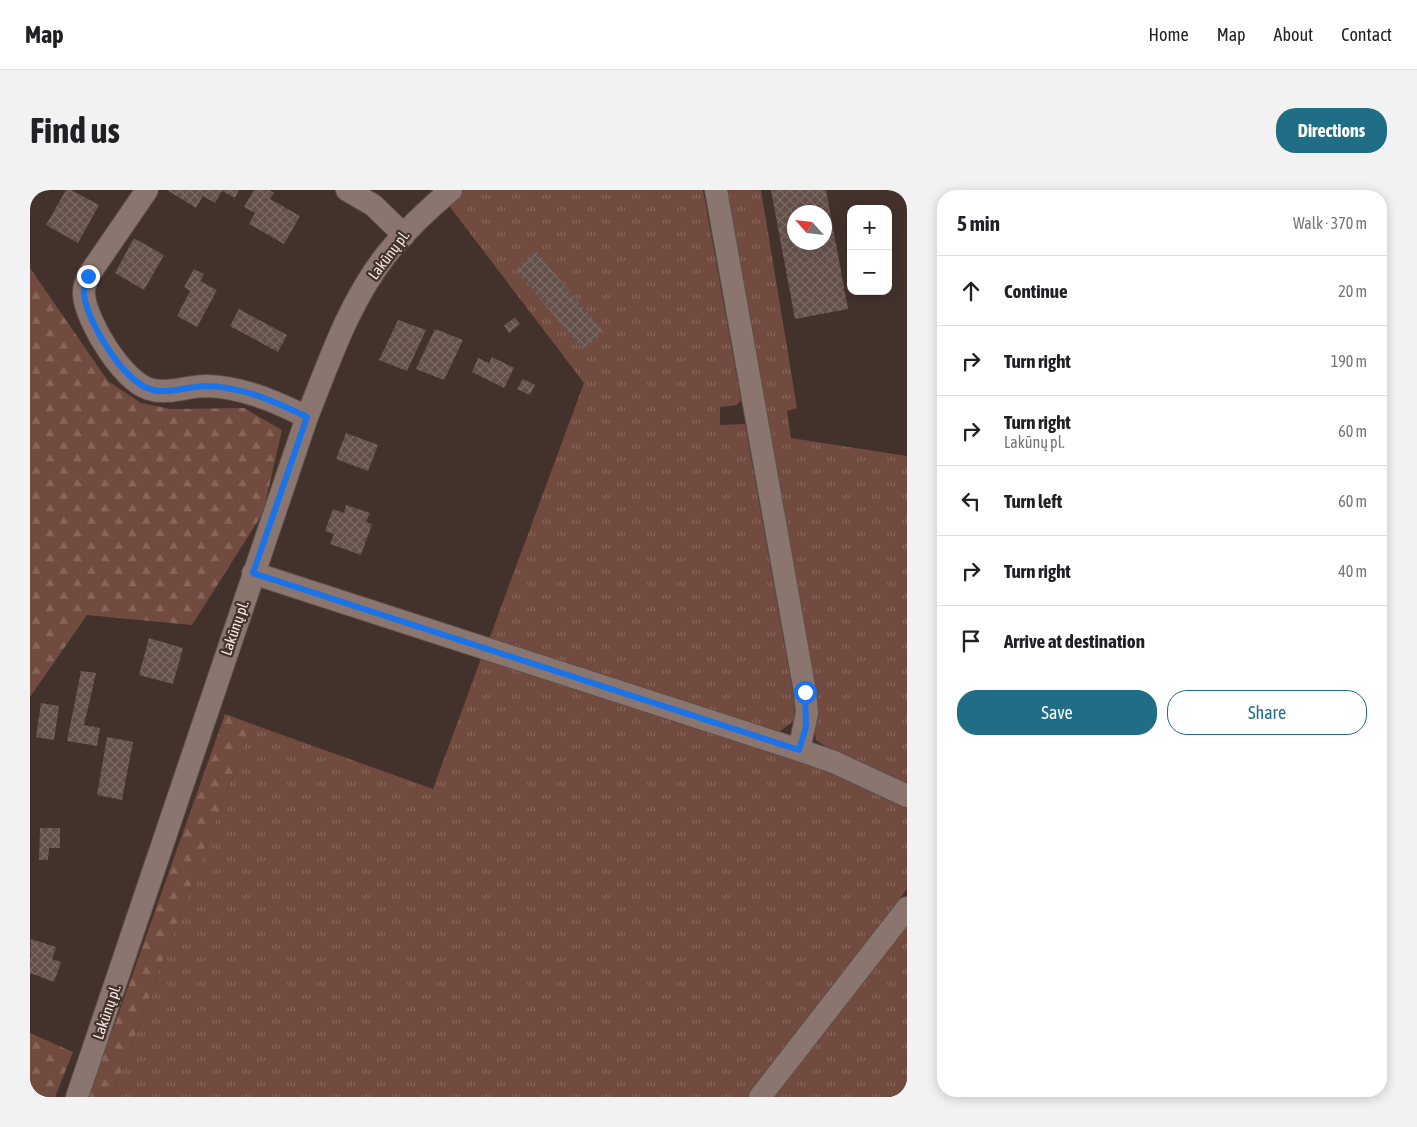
<!DOCTYPE html>
<html lang="en">
<head>
<meta charset="utf-8">
<style>
  :root { --surface:#fff; --page:#f2f2f2; --text:#202124; --muted:#757577; --line:#e0e0e0; --accent:#206d86 }
  body { margin:0; font-family:"Asap Condensed",sans-serif; background:var(--page); color:var(--text) }
  .controls { position:absolute; right:15px; top:15px; display:grid; overflow:hidden; border-radius:10px; box-shadow:0 2px 12px #0003 }
  .controls button { width:45px; height:45px; display:grid; place-items:center; padding:0; border:0; border-bottom:1px solid var(--line); background:var(--surface); color:var(--text); font:25px sans-serif }
  .compass { position:absolute; left:757px; top:15px; width:45px; height:45px; border-radius:50%; background:var(--surface); box-shadow:0 2px 12px #0003; rotate:297deg }
  .stop { position:absolute; width:15px; height:15px; margin:-11px; border:4px solid #1a73e8; border-radius:50%; background:#fff }
  .stop.end { background:#1a73e8; border-color:#fff; box-shadow:0 1px 5px #0008 }
  .list { margin:0; padding:0; list-style:none }
  h2 { display:flex; justify-content:space-between; align-items:center; height:65px; margin:0; padding:0 20px; font-size:21px }
  h2 small { font-size:16px; font-weight:400; color:var(--muted) }
  .list li { display:grid; grid-template-columns:32px 1fr auto; gap:15px; align-items:center; box-sizing:border-box; height:70px; padding:0 20px; border-top:1px solid var(--line) }
  .list b { display:block; font-size:19px; white-space:nowrap }
  .list p { margin:0; font-size:16px; white-space:nowrap; color:var(--muted) }
  .list em { font-size:16px; font-style:normal; color:var(--muted) }
  .actions { display:flex; gap:10px; padding:15px 20px }
  .actions a { flex:1; padding:11px 0; border:1px solid var(--accent); border-radius:20px; text-align:center; font-size:18px; color:var(--accent) }
  .actions .main { background:var(--accent); color:#fff }
  .icon { flex:none; width:28px; height:28px; fill:none; stroke:currentColor; stroke-width:2; stroke-linecap:round; stroke-linejoin:round }
  .map { position:relative; flex:none; width:877px; height:907px; overflow:hidden; border-radius:20px }
  header { display:flex; align-items:center; gap:30px; box-sizing:border-box; height:70px; padding:0 25px; background:var(--surface); border-bottom:1px solid var(--line) }
  header strong { font-size:24px }
  nav { display:flex; gap:28px; margin-inline-start:auto; font-size:18px }
  .intro { display:flex; align-items:center; justify-content:space-between; box-sizing:border-box; height:120px; padding:0 30px }
  h1 { margin:0; font-size:35px }
  .button { padding:12px 22px; border-radius:20px; background:var(--accent); color:#fff; font-size:18px; font-weight:700 }
  main { display:flex; gap:30px; padding:0 30px }
  aside { flex:1; background:var(--surface); border-radius:20px; box-shadow:0 2px 12px #0003 }
  .map>svg:first-child { display:block }
  .grass { fill:url(#grass-tufts) }
  .forest { fill:url(#forest-firs) }
  .building { fill:url(#building-cross-hatch); fill-rule:evenodd }
  .lines { fill:none; stroke-linecap:round; stroke-linejoin:round }
  .minor-casing { stroke:#5e4e4a; stroke-width:24 }
  .minor { stroke:#8b756f; stroke-width:22 }
  .route { stroke:#1a73e8; stroke-width:6 }
  .labels { text-anchor:middle; stroke-width:4.5; stroke-linejoin:round; paint-order:stroke }
  .street-label { font-size:15px; fill:#f5e9e5; stroke:#43312c }
</style>
</head>
<body>
<header>
<strong>Map</strong>
<nav><a>Home</a><a>Map</a><a>About</a><a>Contact</a></nav>
</header>
<div class="intro"><h1>Find us</h1><a class="button">Directions</a></div>
<main>
<div class="map">
<svg width="877" height="907" viewBox="0 0 877 907">
  <defs>
    <pattern id="grass-tufts" width="24" height="20" patternUnits="userSpaceOnUse" patternTransform="scale(1.25)"><rect width="24" height="20" fill="#724b40"/><path d="M3 7l-1-3M5 7V3M7 7l1-3M15 17l-1-3M17 17v-4M19 17l1-3" fill="none" stroke="#87655b"/></pattern>
    <pattern id="forest-firs" width="22" height="20" patternUnits="userSpaceOnUse" patternTransform="scale(1.25)"><rect width="22" height="20" fill="#724b40"/><path d="M5 1l3.5 6h-7zM16 11l3.5 6h-7z" fill="#87655b"/></pattern>
    <pattern id="building-cross-hatch" width="8" height="8" patternUnits="userSpaceOnUse" patternTransform="scale(1.25)"><rect width="8" height="8" fill="#64504a"/><path d="M0 0l8 8M0 8l8-8" fill="none" stroke="#7b6964"/></pattern>
  </defs>
  <rect width="100%" height="100%" fill="#43312c"/>
  <g class="grass">
    <polygon points="433,0 673,0 711,210 707,215 690,217 690,235 715,234 764,508 765,530 749,542 458,452 554,193 417,13"/>
    <polygon points="692,0 731,0 767,218 757,221 761,248 877,266 877,598 802,561 786,550"/>
    <polygon points="452,466 791,577 877,618 877,699 718,907 82,907 222,534 403,599"/>
    <polygon points="877,732 877,907 743,907"/>
  </g>
  <g class="forest">
    <polygon points="0,78 78,191 111,213 141,219 214,218 252,240 233,323 162,435 57,425 0,507"/>
    <polygon points="195,524 222,534 82,907 56,907 86,831"/>
    <polygon points="0,843 43,862 25,907 0,907"/>
  </g>
  <g class="building">
    <polygon points="36,0 41,0 69,15 48,53 16,35"/>
    <polygon points="137,0 209,0 205,8 192,1 185,13 173,6 166,18"/>
    <polygon points="224,0 239,0 244,3 240,9 270,26 254,54 219,34 225,23 214,17"/>
    <path d="M741 0H796L818 119 765 129ZM764 22H794V52H764Z"/>
    <polygon points="104,48 134,65 114,100 85,83"/>
    <polygon points="506,61 574,142 553,160 485,79"/>
    <polygon points="164,79 174,84 170,91 187,100 167,137 147,126 160,101 154,97"/>
    <polygon points="209,119 257,145 248,162 200,136"/>
    <polygon points="485,127 490,134 479,143 474,136"/>
    <polygon points="368,130 396,140 377,181 349,170"/>
    <polygon points="405,139 433,150 414,190 386,179"/>
    <polygon points="462,167 484,178 474,198 442,182 448,168 459,173"/>
    <polygon points="493,189 505,195 500,205 487,199"/>
    <polygon points="316,243 348,255 338,281 306,269"/>
    <polygon points="316,315 340,323 336,332 342,334 331,365 300,354 304,344 295,341 303,319 314,323"/>
    <polygon points="119,448 153,458 143,494 109,485"/>
    <polygon points="51,481 66,483 54,535 70,538 67,556 37,551"/>
    <polygon points="11,513 29,516 24,550 6,547"/>
    <polygon points="77,547 103,552 92,610 67,605"/>
    <polygon points="10,638 30,638 30,658 19,658 18,670 9,670"/>
    <polygon points="1,749 26,757 22,769 31,772 24,792 0,783"/>
  </g>
  <g class="lines">
    <defs>
      <g id="minor">
        <path d="M117 0 58 86C56 92 53 99 54 105 56 131 94 195 123 200 140 204 158 196 176 196 213 197 244 211 277 227"/>
        <polyline points="317,0 343,15 374,45"/>
        <polyline points="686,0 775,502 777,523 769,560"/>
        <polyline points="223,383 769,560 804,572 877,606"/>
        <path d="M47 907 277 227C299 172 319 112 356 65 375 41 397 20 421 0"/>
        <polyline points="730,907 877,718"/>
      </g>
    </defs>
    <use href="#minor" class="minor-casing"/>
    <use href="#minor" class="minor"/>
  </g>
  <g class="lines">
    <path class="route" d="M58 86C56 92 53 99 54 105 57 131 94 194 123 200 140 204 159 196 176 196 213 197 244 211 277 227L223 383 769 560 776 537 775 502"/>
  </g>
  <g class="labels">
    <g class="street-label">
      <text transform="translate(359 65) rotate(-53)" y="5">Lakūnų pl.</text>
      <text transform="translate(205 438) rotate(-71)" y="5">Lakūnų pl.</text>
      <text transform="translate(77 822) rotate(-71)" y="5">Lakūnų pl.</text>
    </g>
  </g>
</svg>
<div class="controls">
<button>+</button>
<button>−</button>
</div>
<svg class="compass" viewBox="-18 -18 36 36"><path d="M0-13l5 13h-10z" fill="#e53935"/><path d="M0 13l5-13h-10z" fill="#757577"/></svg>
<div class="stop" style="left:775px;top:502px"></div>
<div class="stop end" style="left:58px;top:86px"></div>
</div>
<aside>
<h2>5 min<small>Walk · 370 m</small></h2>
<ul class="list">
<li><svg class="icon" aria-label="ahead" viewBox="0 0 24 24"><path d="M12 20V5M6 11l6-6 6 6"/></svg><div><b>Continue</b></div><em>20 m</em></li>
<li><svg class="icon" aria-label="right" viewBox="0 0 24 24"><path d="M7 20v-9h11M14 6l5 5-5 5"/></svg><div><b>Turn right</b></div><em>190 m</em></li>
<li><svg class="icon" aria-label="right" viewBox="0 0 24 24"><path d="M7 20v-9h11M14 6l5 5-5 5"/></svg><div><b>Turn right</b><p>Lakūnų pl.</p></div><em>60 m</em></li>
<li><svg class="icon" aria-label="left" viewBox="0 0 24 24"><path d="M17 20v-9H6M10 6l-5 5 5 5"/></svg><div><b>Turn left</b></div><em>60 m</em></li>
<li><svg class="icon" aria-label="right" viewBox="0 0 24 24"><path d="M7 20v-9h11M14 6l5 5-5 5"/></svg><div><b>Turn right</b></div><em>40 m</em></li>
<li><svg class="icon" aria-label="arrive" viewBox="0 0 24 24"><path d="M6 21V4h12l-3 4 3 4H6"/></svg><div><b>Arrive at destination</b></div></li>
</ul>
<div class="actions"><a class="main">Save</a><a>Share</a></div>
</aside>
</main>
</body>
</html>
